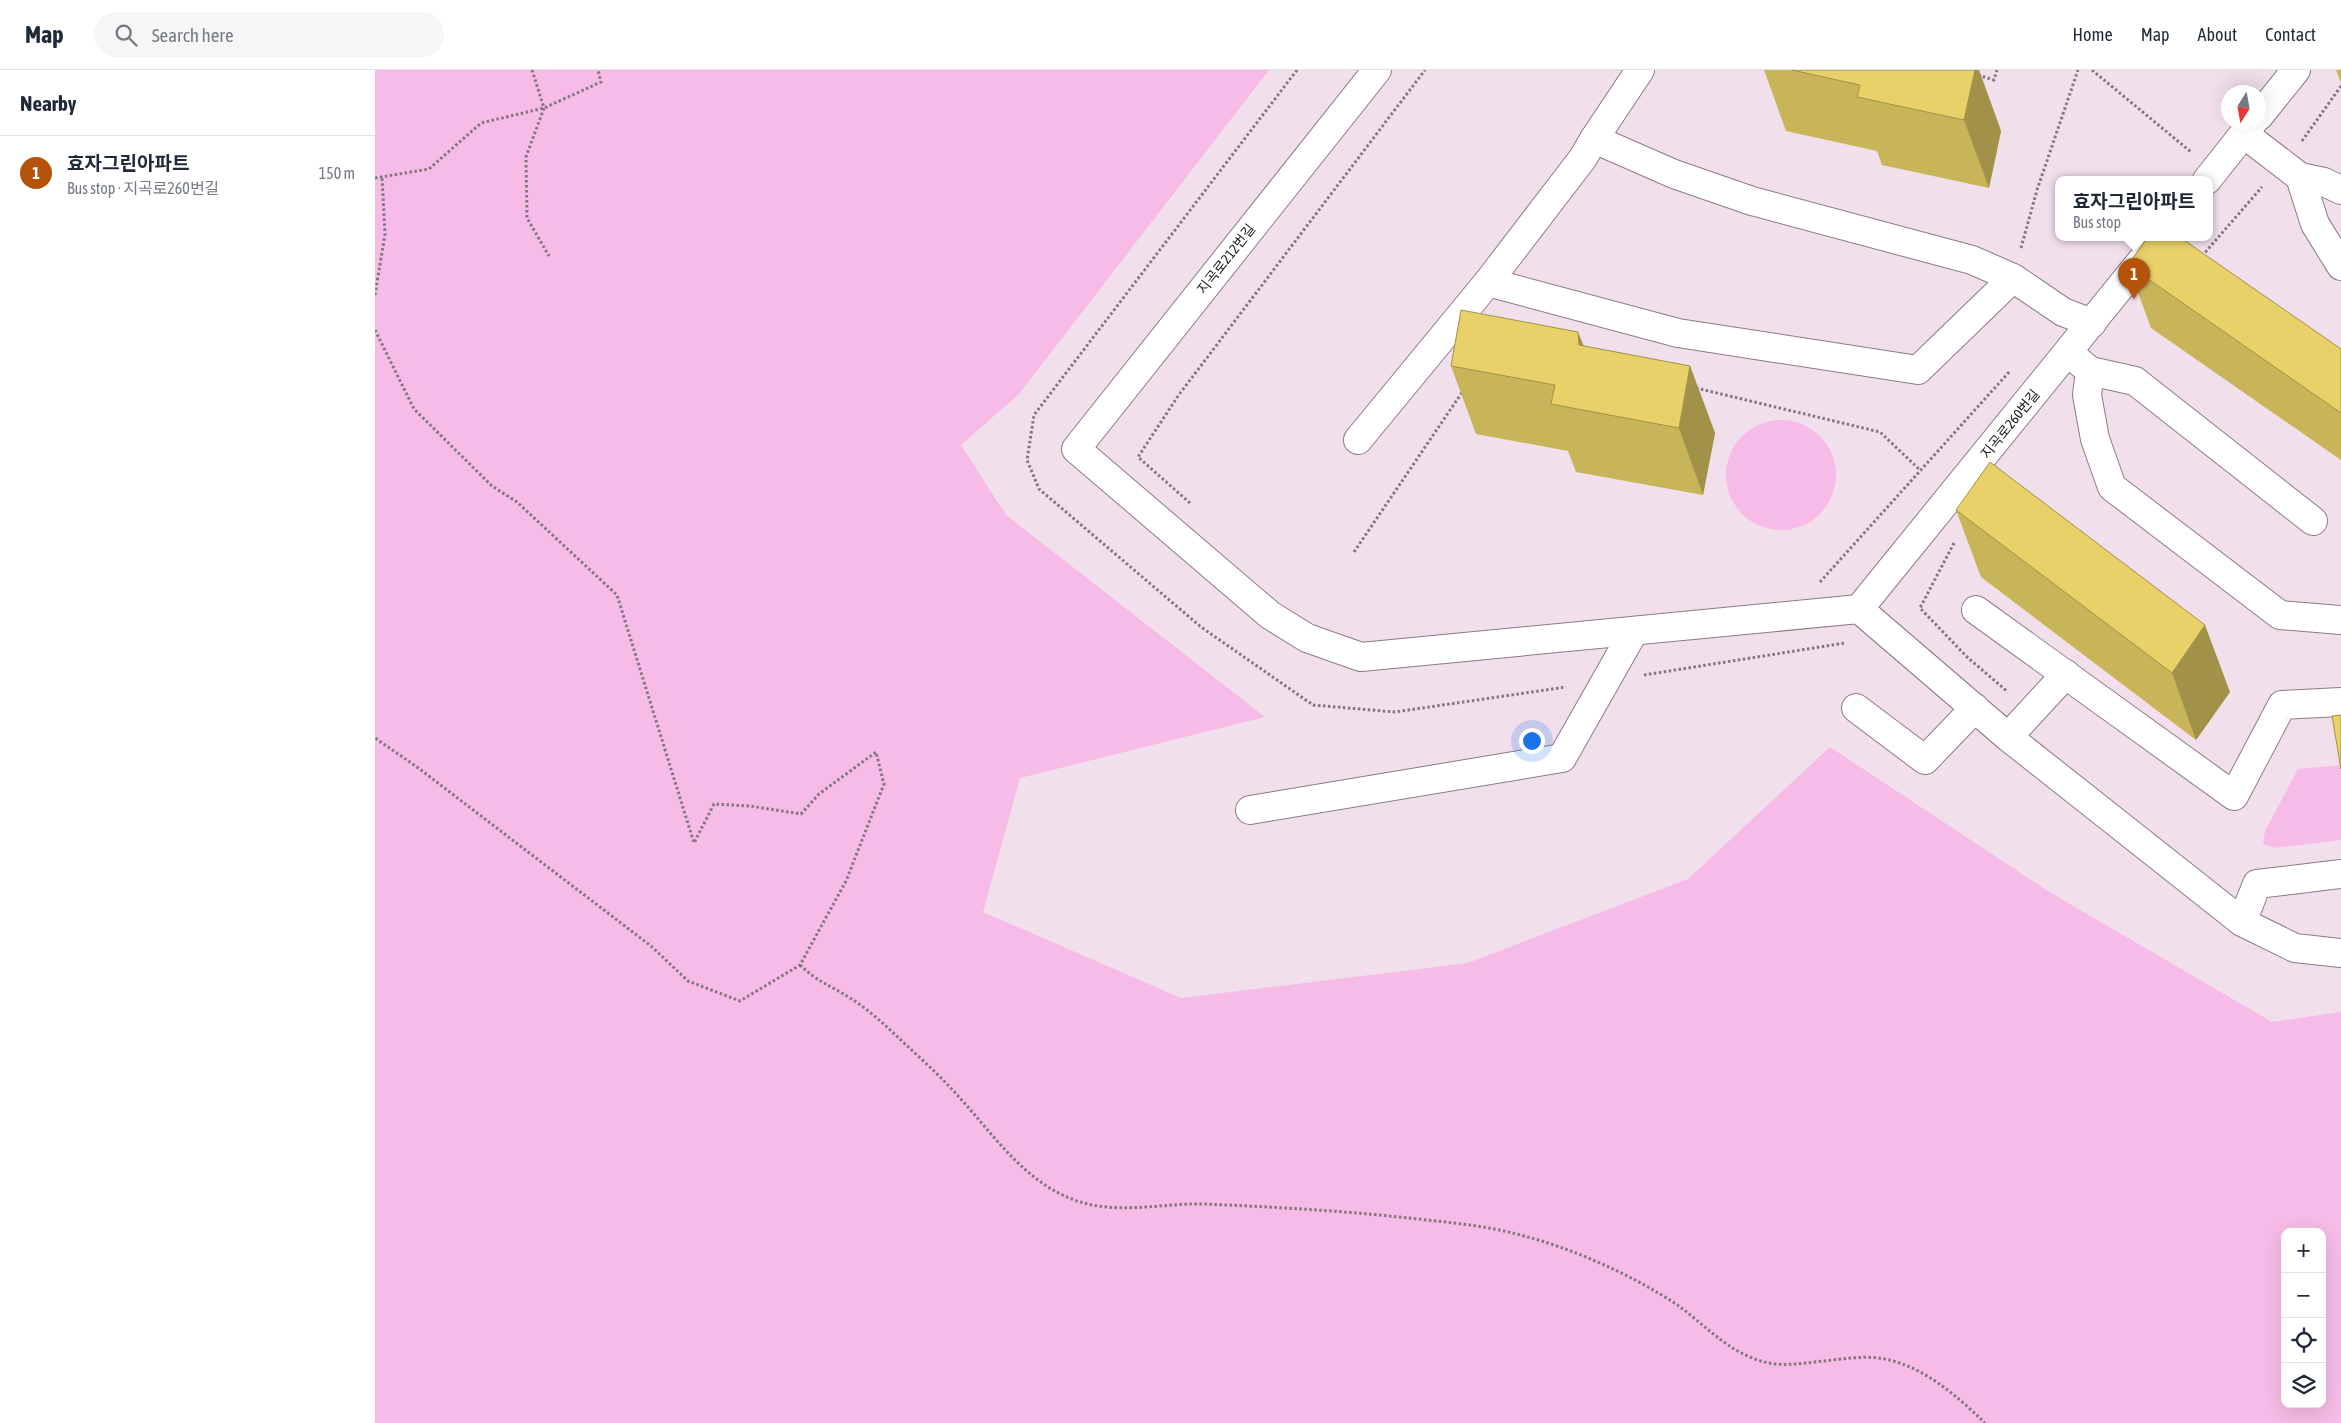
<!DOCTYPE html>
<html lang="en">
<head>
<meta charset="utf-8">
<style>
  :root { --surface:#fff; --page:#f6f6f7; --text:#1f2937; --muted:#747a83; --line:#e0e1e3; --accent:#b45309 }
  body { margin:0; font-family:"Asap Condensed","Noto Sans KR",sans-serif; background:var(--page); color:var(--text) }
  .controls { position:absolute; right:15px; bottom:15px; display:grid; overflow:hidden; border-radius:10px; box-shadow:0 5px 20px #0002 }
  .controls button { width:45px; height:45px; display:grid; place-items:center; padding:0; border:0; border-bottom:1px solid var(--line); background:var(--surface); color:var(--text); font:25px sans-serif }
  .compass { position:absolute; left:1846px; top:15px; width:45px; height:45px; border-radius:50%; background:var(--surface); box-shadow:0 5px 20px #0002; rotate:191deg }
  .you { position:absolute; left:1156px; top:670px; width:18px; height:18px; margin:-12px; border:4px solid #fff; border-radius:50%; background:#1a73e8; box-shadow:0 0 0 8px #1a73e833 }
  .badge { display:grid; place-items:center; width:32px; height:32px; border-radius:50%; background:var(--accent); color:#fff; font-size:16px; font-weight:700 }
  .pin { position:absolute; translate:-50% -41px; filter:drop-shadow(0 1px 2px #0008) }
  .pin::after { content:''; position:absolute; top:26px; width:18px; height:15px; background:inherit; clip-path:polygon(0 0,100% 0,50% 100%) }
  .popup { position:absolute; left:1680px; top:106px; width:158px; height:65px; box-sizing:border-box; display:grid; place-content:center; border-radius:10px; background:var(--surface); filter:drop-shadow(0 1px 4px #0005); font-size:16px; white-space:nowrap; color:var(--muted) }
  .popup b { font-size:19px; color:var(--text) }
  .popup::after { content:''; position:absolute; left:50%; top:100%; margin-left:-10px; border:10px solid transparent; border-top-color:var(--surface) }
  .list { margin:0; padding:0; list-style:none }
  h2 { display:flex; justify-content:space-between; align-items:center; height:65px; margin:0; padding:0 20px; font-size:21px }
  h2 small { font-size:16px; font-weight:400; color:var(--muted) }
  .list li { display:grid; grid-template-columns:32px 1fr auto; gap:15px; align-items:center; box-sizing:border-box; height:75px; padding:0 20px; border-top:1px solid var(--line) }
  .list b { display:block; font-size:19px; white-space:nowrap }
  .list p { margin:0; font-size:16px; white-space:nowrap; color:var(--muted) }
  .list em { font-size:16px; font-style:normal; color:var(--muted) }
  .icon { flex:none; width:28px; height:28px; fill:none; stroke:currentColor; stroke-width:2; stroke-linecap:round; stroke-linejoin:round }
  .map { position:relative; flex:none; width:1966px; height:1353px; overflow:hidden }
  header { display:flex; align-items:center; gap:30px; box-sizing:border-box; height:70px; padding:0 25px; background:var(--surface); border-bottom:1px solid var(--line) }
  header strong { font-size:24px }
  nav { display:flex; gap:28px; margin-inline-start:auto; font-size:18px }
  .search { width:350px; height:45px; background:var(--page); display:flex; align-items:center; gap:12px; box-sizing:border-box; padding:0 18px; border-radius:28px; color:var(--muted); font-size:19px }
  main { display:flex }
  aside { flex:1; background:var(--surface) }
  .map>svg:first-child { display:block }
  .green { fill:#f6bbe6; fill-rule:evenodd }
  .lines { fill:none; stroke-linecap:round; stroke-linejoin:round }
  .minor-casing { stroke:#8c7b86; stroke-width:30 }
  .path { stroke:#83767f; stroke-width:3; stroke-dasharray:2.5 2.5; stroke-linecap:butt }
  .minor { stroke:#fff; stroke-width:28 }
  .wall { fill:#c8b459 }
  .shaded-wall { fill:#a29249 }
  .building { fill:#e8d168; stroke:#a29249 }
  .labels { text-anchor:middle; stroke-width:5; stroke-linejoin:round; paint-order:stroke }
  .street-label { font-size:14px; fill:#1c161a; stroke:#fff }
</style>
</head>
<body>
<header>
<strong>Map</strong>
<div class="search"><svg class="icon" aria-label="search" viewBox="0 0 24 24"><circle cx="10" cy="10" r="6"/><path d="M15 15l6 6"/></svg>Search here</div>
<nav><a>Home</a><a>Map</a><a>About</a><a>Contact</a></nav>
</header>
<main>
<aside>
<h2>Nearby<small></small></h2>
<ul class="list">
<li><span class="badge">1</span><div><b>효자그린아파트</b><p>Bus stop · 지곡로260번길</p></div><em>150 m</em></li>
</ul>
</aside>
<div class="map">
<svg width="1966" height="1353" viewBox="0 0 1966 1353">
  <rect width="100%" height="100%" fill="#f2dfec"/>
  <g class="green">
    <path d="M0 0H894L644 324 586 375 631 445 890 647 645 708 608 842 806 928 1093 893 1313 809 1455 677 1676 823 1897 952 1966 942V1353H0ZM1910 1162H1947V1334H1910Z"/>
    <circle cx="1406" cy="405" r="55"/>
    <polygon points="1966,695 1966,770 1900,778 1888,774 1890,761 1923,699"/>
  </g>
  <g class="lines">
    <defs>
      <g id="minor">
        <polyline points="1002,0 701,379 895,545 932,568 986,587 1484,539 1633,667 1867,852 1920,878 1966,883"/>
        <polyline points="1884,46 1921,0"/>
        <polyline points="1869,64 1925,107 1949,112 1966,120"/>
        <polyline points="1219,69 1265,0"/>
        <polyline points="1925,107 1940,154 1966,196"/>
        <polyline points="1832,110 1878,52"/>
        <polyline points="1113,212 1208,88 1219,69 1299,104 1377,131 1597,190 1638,208"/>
        <polyline points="1701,289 1715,301 1760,311 1938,451"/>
        <polyline points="1715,301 1712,325 1720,369 1737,417 1905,545 1966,550"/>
        <polyline points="983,370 1113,212 1303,263 1543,300 1638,208 1688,242 1717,253"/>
        <polyline points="1484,539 1785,168"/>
        <polyline points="1601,540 1859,726 1907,635 1966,632"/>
        <polyline points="1481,638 1550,690 1600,638"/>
        <polyline points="1633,667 1691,604"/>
        <polyline points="875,740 1187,688 1259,561"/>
        <polyline points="1867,852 1882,814 1966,804"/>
      </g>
    </defs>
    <use href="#minor" class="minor-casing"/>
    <g class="path">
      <polyline points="157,0 169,38 151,87 152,148 174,186"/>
      <polyline points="922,0 659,345 652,390 664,419 826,557 938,635 1020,642 1191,617"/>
      <polyline points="1717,0 1816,82"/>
      <polyline points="1603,5 1619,10 1622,0"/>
      <polyline points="1927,71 1966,16"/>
      <polyline points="0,108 54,99 106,53 169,38 226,12 223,0"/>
      <polyline points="1646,178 1662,120 1703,0"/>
      <polyline points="1827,186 1887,117"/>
      <polyline points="0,225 10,164 7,107"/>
      <polyline points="0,260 39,339 117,416 142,432 242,525 319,773 339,734 375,736 426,744 444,724 501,682 509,714 471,811 425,895 365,931 313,911 276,876 42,697 0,668"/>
      <polyline points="1321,318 1505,362 1545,400"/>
      <polyline points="815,433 763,387 803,326 1050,0"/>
      <polyline points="1579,473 1545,538 1592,587 1633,622"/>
      <polyline points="979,482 1088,321"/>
      <polyline points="1445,512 1635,301"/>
      <polyline points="1269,605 1470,573"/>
      <path d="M425 895C444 913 455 915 475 928 488 936 501 947 512 957 536 980 562 1002 584 1027 617 1063 649 1111 697 1129 739 1146 785 1133 829 1134 901 1137 972 1141 1043 1149 1079 1153 1114 1156 1149 1166 1199 1179 1257 1205 1301 1234 1328 1253 1351 1280 1383 1290 1405 1298 1427 1293 1449 1291 1467 1289 1485 1286 1503 1288 1545 1293 1581 1325 1610 1353"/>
    </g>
    <use href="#minor" class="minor"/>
  </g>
  <g class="wall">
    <polygon points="1389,0 1604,0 1626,61 1614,118 1507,95 1502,81 1411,61"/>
    <polygon points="1961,0 1966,0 1966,13"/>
    <polygon points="1753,195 1966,279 1966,390 1776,258"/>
    <polygon points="1203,262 1209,276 1315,296 1340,363 1328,425 1201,402 1193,381 1101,364 1076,296"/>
    <polygon points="1581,440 1855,622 1821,670 1606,507"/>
  </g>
  <g class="shaded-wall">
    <polygon points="1600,0 1604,0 1626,61 1614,118 1589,50"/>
    <polygon points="1203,262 1228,329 1204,275"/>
    <polygon points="1315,296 1340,363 1328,425 1304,358"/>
    <polygon points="1830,555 1855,622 1821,670 1797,603"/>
  </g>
  <g class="building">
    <polygon points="1417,0 1600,0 1589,50 1482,27 1485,15"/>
    <polygon points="1772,168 1806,168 1966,279 1966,343 1753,195"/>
    <polygon points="1086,240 1203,262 1204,275 1315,296 1304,358 1176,334 1180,315 1076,296"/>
    <polygon points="1615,392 1830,555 1797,603 1581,440"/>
    <polygon points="1966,645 1966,699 1957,646"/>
  </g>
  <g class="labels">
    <g class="street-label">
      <text transform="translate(851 189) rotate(-52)" y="5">지곡로212번길</text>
      <text transform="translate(1635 354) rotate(-51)" y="5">지곡로260번길</text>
    </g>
  </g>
</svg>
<div class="controls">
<button>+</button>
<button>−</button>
<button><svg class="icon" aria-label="locate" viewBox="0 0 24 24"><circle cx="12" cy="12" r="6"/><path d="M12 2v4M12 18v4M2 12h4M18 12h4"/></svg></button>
<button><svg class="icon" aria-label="layers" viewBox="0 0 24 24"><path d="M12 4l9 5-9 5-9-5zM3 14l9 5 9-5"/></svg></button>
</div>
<svg class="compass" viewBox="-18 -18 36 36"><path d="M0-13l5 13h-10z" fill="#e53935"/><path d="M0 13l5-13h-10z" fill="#747a83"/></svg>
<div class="you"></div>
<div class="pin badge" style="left:1759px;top:229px">1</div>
<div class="popup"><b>효자그린아파트</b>Bus stop</div>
</div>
</main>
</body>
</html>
